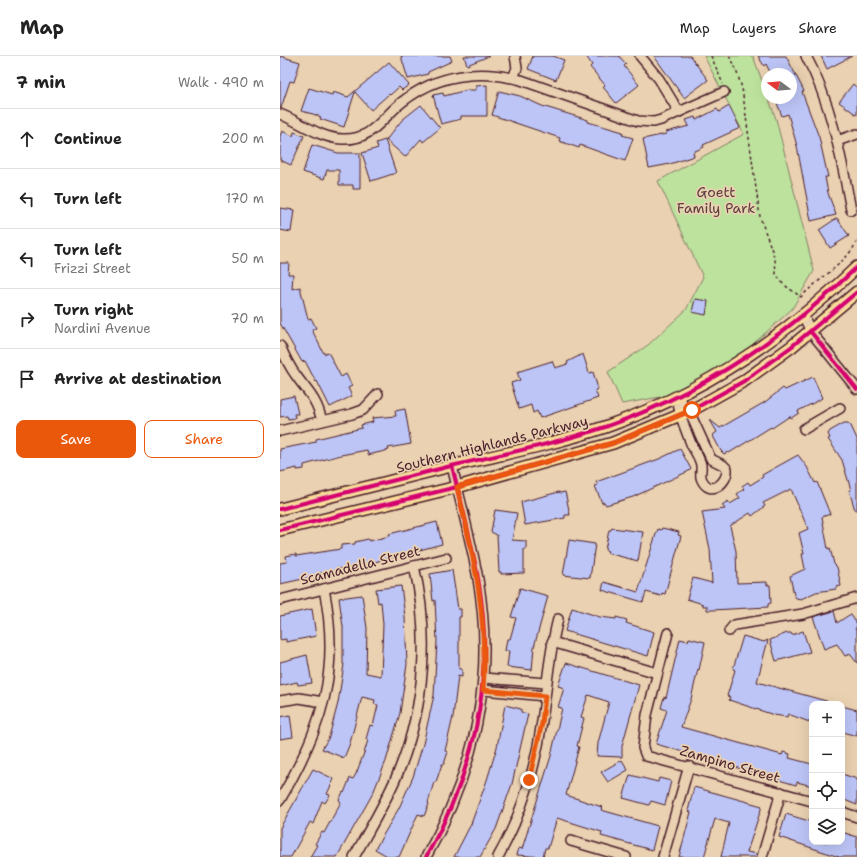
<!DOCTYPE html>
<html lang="en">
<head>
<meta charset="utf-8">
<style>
  :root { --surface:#fff; --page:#f6f6f6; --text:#222; --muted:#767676; --line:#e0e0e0; --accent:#ea580c }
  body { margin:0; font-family:"Shantell Sans",sans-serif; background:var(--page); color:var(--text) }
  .controls { position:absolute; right:12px; bottom:12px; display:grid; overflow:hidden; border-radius:8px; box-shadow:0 4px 16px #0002 }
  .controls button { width:36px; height:36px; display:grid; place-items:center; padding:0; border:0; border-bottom:1px solid var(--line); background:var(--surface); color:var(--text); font:20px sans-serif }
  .compass { position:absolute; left:481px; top:12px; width:36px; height:36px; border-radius:50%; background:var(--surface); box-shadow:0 4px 16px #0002; rotate:286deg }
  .stop { position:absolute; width:12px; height:12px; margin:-9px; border:3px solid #ea580c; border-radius:50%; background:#fff }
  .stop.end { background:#ea580c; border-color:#fff; box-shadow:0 1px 4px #0008 }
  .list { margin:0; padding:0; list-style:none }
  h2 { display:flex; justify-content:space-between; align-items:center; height:52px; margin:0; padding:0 16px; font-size:17px }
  h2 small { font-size:13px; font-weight:400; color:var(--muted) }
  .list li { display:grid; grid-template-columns:26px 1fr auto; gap:12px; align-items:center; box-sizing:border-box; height:60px; padding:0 16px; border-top:1px solid var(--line) }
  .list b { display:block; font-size:15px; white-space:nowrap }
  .list p { margin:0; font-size:13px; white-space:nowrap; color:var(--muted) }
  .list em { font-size:13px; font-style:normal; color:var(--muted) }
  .actions { display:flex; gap:8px; padding:12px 16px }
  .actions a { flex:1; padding:9px 0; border:1px solid var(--accent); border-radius:8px; text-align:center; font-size:14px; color:var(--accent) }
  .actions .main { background:var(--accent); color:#fff }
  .icon { flex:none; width:22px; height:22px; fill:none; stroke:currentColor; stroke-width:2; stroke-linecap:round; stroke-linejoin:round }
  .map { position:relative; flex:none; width:577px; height:801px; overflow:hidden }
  header { display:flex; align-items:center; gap:24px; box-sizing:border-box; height:56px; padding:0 20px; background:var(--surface); border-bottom:1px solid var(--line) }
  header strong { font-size:19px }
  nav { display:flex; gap:22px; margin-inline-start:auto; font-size:14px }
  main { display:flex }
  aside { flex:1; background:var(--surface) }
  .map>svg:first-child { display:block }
  .green { fill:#bce29d; stroke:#838064 }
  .building { fill:#bdc5f7; stroke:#4a1f2b }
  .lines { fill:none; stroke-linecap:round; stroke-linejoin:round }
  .minor-casing { stroke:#4a1f2b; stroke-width:12 }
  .major-casing { stroke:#4a1f2b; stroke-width:14 }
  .path { stroke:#4a1f2b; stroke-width:1.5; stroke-dasharray:3 3; stroke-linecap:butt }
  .minor { stroke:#e9d1b1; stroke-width:9 }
  .major { stroke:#fdde96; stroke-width:11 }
  .cycleway-casing { stroke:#e9d1b1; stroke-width:6 }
  .cycleway { stroke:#d6006c; stroke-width:4 }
  .route { stroke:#ea580c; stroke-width:5 }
  .labels { text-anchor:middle; stroke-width:3.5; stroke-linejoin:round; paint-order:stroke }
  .park-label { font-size:14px; fill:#5b3c3c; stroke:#e9d1b1 }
  .street-label { font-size:14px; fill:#4a1f2b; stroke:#e9d1b1 }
</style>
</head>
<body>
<header>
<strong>Map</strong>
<nav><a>Map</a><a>Layers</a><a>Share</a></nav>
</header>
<main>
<aside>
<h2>7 min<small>Walk · 490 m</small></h2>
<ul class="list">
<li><svg class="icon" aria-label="ahead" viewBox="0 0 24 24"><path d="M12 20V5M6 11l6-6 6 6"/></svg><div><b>Continue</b></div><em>200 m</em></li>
<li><svg class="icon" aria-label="left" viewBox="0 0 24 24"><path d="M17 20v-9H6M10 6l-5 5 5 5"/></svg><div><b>Turn left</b></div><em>170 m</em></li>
<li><svg class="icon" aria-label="left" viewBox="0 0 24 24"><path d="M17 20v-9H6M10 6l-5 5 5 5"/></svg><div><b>Turn left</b><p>Frizzi Street</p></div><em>50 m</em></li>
<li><svg class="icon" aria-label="right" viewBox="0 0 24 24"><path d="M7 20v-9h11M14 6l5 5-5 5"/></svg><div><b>Turn right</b><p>Nardini Avenue</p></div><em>70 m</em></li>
<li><svg class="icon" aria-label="arrive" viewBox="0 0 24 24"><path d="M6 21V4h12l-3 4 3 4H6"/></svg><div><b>Arrive at destination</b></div></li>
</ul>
<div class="actions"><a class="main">Save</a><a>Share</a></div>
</aside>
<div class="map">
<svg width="577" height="801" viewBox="0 0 577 801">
  <rect width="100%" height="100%" fill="#e9d1b1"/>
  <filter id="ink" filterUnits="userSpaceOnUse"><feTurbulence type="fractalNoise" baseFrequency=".025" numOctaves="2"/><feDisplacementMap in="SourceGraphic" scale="8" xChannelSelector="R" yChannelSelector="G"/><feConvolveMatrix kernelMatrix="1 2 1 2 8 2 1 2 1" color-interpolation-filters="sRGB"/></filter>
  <g filter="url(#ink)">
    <polygon class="green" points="424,0 473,0 496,63 534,215 512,253 451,308 396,338 342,348 328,316 368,289 406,254 423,221 378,125 464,78"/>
    <g class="building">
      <polygon points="0,0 20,6 14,26 10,25 1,52 0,51"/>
      <polygon points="121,0 170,0 172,5 148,16 148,18 128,23"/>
      <polygon points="184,0 209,0 187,9"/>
      <polygon points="253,0 273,0 284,4 276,24 248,13"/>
      <polygon points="306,0 339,0 346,8 344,10 359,29 336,47 323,31 325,29 310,11 312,9"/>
      <polygon points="374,0 410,0 428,24 404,42"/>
      <polygon points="478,0 506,0 524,35 522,36 539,81 548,121 545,121 548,137 556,159 531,165 517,90 508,58 502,60 497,47 502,45 501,42 511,42 511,18 491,18 486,8 484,10"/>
      <polygon points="541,0 572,0 547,13"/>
      <polygon points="109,6 129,29 122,34 119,31 110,39 109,38 91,54 75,36 64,71 40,63 41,61 33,58 21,55 29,32 52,39 53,36 68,41"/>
      <polygon points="573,28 577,32 577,59 559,46"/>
      <polygon points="207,29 207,60 181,60 181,63 161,68 153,39 163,37 164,40 187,34 196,34 196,30"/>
      <polygon points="219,35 240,40 262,50 308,64 308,66 343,76 342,79 353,82 345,105 300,89 299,92 279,85 280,82 212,59"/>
      <polygon points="141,49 160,72 143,86 141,83 125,101 106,84 122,64"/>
      <polygon points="449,50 460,72 423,89 424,91 413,96 414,100 390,108 369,112 363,83 386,78 386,76 409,70 406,64 415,61 416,64 437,53 439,56"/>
      <polygon points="2,75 13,80 14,76 24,80 11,109 0,104 0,80"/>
      <polygon points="105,84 116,117 91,125 82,97 98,92 96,87"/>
      <polygon points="32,89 58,97 80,97 80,133 73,133 73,129 59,129 59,114 47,114 44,123 23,116"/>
      <polygon points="0,152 14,154 11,176 0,174"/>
      <polygon points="557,162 569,180 550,192 539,174"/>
      <polygon points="0,207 9,207 8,218 13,218 12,233 20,231 28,263 31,262 36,272 32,274 44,298 48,296 61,321 66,318 72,330 68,332 72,340 50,351 37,325 36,326 25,305 22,306 0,267"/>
      <polygon points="415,243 428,245 426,259 412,256"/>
      <polygon points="303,298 309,317 313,316 318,333 315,334 318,342 260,362 257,355 253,357 251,349 239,353 231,327 240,324 237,316 272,305 275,312 288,308 287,306"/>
      <polygon points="533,321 542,342 539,344 518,355 519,357 511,362 510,360 492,372 491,371 449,397 448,396 444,398 441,395 434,382 433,379 437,376 430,364 440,372 485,346 503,332 505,334"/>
      <polygon points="14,340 18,358 14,358 15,362 8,363 7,360 0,361 0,343"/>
      <polygon points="125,353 131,388 108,392 109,394 88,399 87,394 61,399 24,409 24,413 17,414 17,412 0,416 0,393 36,386 36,383 82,372 81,369 93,366 92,362 116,360 115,355"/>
      <polygon points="564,367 568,367 571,370 577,383 577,454 575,454 569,434 571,434 562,404 548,383 550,382 548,378 550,375"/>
      <polygon points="400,393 411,413 409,415 353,441 326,449 324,446 322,447 315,430 318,429 316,426 379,403"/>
      <polygon points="518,399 527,411 535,427 537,426 550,458 542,461 548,493 550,492 554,508 557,511 561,530 556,531 556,533 536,536 521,543 516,542 514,539 510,520 525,513 522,498 524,498 519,477 528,473 511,433 483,447 485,450 472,460 470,457 450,470 456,495 457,527 487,526 487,529 490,529 491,547 488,548 488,551 432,554 427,554 427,550 423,550 423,548 407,543 413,522 432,527 430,493 422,456 445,453 442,449 448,445 450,448 460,442 457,438 464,433 462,430 468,426 470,429 483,421 482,419"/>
      <polygon points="279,436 280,437 285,436 286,440 290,459 285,459 285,462 245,469 241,446"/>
      <polygon points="215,454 237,457 232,484 246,485 246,493 244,493 244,517 221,518 221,516 219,516 217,479 211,476"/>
      <polygon points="157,466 162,488 76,511 58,513 58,515 40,517 41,519 0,528 0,507 7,506 6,500 16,498 16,500 61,493 61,489 75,488 75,486 88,483 89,485 110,480 109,478"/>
      <polygon points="332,472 363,476 358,505 327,497 328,495 325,494 329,474 331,474"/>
      <polygon points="382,472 399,476 398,479 401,480 385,538 382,537 381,540 366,536 363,546 322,534 324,526 358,536 376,478 378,473 381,474"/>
      <polygon points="289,484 315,488 310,522 283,519"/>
      <polygon points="172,514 178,553 181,553 181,561 179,561 179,613 182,613 182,621 178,620 173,661 165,695 168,696 164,708 162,708 156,726 154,726 148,747 149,748 144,760 138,758 119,801 109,801 95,793 119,752 133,721 143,688 154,639 157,585 155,544 153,545 150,518"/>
      <polygon points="121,530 125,561 127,608 120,657 106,705 93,737 57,801 30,801 37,789 35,788 42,776 44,777 61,746 59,744 63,736 64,737 70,722 73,723 76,718 84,697 88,684 86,683 90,669 93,670 98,649 94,648 95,644 82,641 70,687 64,702 42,693 49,681 58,647 64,608 63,608 63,571 59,542 82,539 87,572 86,617 101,620 103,568 101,546 98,547 96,533"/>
      <polygon points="240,532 268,540 254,591 252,614 227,611 229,595 225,595 227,583 230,583 236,562 231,561"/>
      <polygon points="292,552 320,561 336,563 336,561 347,564 346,567 374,576 368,600 285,575"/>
      <polygon points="32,553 36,580 6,586 6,583 0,584 0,560"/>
      <polygon points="554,555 557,567 569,559 571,559 577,568 577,571 575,572 577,576 577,607 570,598 565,600 557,588 544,593 533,561"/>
      <polygon points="523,575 530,596 496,605 490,584 507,577 511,577 512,579"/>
      <polygon points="463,580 484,586 488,584 477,626 550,646 550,648 532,648 532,667 508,658 507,661 494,659 449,644 450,641 447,640 455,614 453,613"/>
      <polygon points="409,582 425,586 419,614 418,613 411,643 401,671 502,699 503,696 510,698 509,702 532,708 532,730 517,726 516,729 376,688 387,654 381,652 384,641 386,642 400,583 408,585"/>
      <polygon points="27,599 32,627 18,629 17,626 0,630 0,606"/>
      <polygon points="286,607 359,629 342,690 342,701 317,700 318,687 329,646 308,639 301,661 304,662 297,690 299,691 286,739 322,751 321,754 378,770 372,794 321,780 322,776 277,762 268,792 265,792 263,801 237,799 239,792 242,793 271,700 282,652 278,651 284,632 278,630"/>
      <polygon points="225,649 241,653 241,656 248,658 232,728 216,773 200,801 174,801 191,768 207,724 217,691"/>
      <polygon points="562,650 577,654 577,680 562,676"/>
      <polygon points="10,659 13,681 0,683 0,661"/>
      <polygon points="342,704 348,714 328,726 321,716"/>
      <polygon points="33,713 54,723 47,738 50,739 45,747 42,745 33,768 30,766 11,801 0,801 0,772"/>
      <polygon points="562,718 577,723 577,749 562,743"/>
      <polygon points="350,719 378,726 379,722 391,725 385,749 371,745 369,749 343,742"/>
      <polygon points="414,731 482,750 467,796 477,798 476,801 441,801 449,767 435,763 424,801 399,801 411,756 408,755"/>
      <polygon points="506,758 532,766 532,786 562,786 562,776 577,781 577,801 559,801 499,781"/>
    </g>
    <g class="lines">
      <defs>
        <g id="minor">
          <polyline points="360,0 379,23 399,56"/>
          <path d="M526 0C552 48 561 101 571 154"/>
          <polyline points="233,22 237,12 235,0"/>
          <path d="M0 58C20 66 40 82 62 83 91 85 102 62 122 46 157 18 199 13 241 24L358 65 374 66 381 64 444 36"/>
          <polyline points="557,85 577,78"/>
          <polyline points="523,259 531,276 577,333"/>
          <path d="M0 290C4 299 9 310 15 318 28 337 36 341 42 365"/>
          <path d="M397 340 409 355 431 403 443 409 447 413C448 427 430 441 422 424 419 419 422 415 421 409 420 403 415 395 412 390 405 372 399 359 397 340Z"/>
          <polyline points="524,373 560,352"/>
          <polyline points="0,375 72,358 83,354 98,338"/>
          <polyline points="0,544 166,502"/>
          <polyline points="449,575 454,569 523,558 577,542"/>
          <polyline points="388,577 367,659 363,692 366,700 532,745"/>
          <polyline points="272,586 377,617"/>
          <polyline points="204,622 266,627"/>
          <polyline points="203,634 265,640"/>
          <polyline points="0,645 19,642 43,646"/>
          <path d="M0 744C42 672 61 616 44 533"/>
          <polyline points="562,756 577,761"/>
          <polyline points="291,785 346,801"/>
          <path d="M74 801C90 772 108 743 120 712 145 649 150 577 134 510"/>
          <path d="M146 801C195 715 215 621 198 523 191 485 181 448 172 410"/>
          <path d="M218 801C241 760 256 711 262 665 267 631 269 597 278 563"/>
          <polyline points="383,801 409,710"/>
          <polyline points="482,801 501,736"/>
        </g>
        <g id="major">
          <path d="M0 453C57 439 114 424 171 410 223 398 274 388 325 371 420 338 505 281 577 211"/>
          <polyline points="0,474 177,431 333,387 412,354 464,325 511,291 577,236"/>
        </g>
      </defs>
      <use href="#minor" class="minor-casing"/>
      <use href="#major" class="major-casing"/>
      <g class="path">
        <polyline points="431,0 443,28"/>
        <path d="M449 0 454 8 462 32 480 161 495 203 496 218 503 228 521 241C539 222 563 210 577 186"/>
      </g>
      <use href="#minor" class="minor"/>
      <use href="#major" class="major"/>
      <defs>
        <g id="cycleway">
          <polyline points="531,276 577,333"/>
          <path d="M0 453C57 439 114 424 171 410 223 398 274 388 325 371 420 338 505 281 577 211"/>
          <polyline points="0,474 177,431 333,387 412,354 464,325 511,291 577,236"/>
          <path d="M146 801C195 715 215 621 198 523 191 485 181 448 172 410"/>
        </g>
      </defs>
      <use href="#cycleway" class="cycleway-casing"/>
      <use href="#cycleway" class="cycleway"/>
    </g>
  </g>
  <g class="lines" filter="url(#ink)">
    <path class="route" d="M249 724 262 667 265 640 203 634C208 562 194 500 177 431L333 387 412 354"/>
  </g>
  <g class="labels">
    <g class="park-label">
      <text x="436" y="141">Goett<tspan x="436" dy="16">Family Park</tspan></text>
    </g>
    <g class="street-label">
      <text transform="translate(212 388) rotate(-14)" y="5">Southern Highlands Parkway</text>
      <text transform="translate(80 509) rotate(-14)" y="5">Scamadella Street</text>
      <text transform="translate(450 708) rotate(16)" y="5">Zampino Street</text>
    </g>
  </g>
</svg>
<div class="controls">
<button>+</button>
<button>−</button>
<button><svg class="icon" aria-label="locate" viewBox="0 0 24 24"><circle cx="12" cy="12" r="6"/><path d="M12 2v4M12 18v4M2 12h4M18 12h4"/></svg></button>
<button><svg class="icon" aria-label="layers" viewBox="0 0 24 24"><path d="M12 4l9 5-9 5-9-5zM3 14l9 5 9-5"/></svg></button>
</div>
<svg class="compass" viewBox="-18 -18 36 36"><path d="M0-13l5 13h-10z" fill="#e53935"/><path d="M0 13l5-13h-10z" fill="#767676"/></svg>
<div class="stop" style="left:412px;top:354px"></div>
<div class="stop end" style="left:249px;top:724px"></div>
</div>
</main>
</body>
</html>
